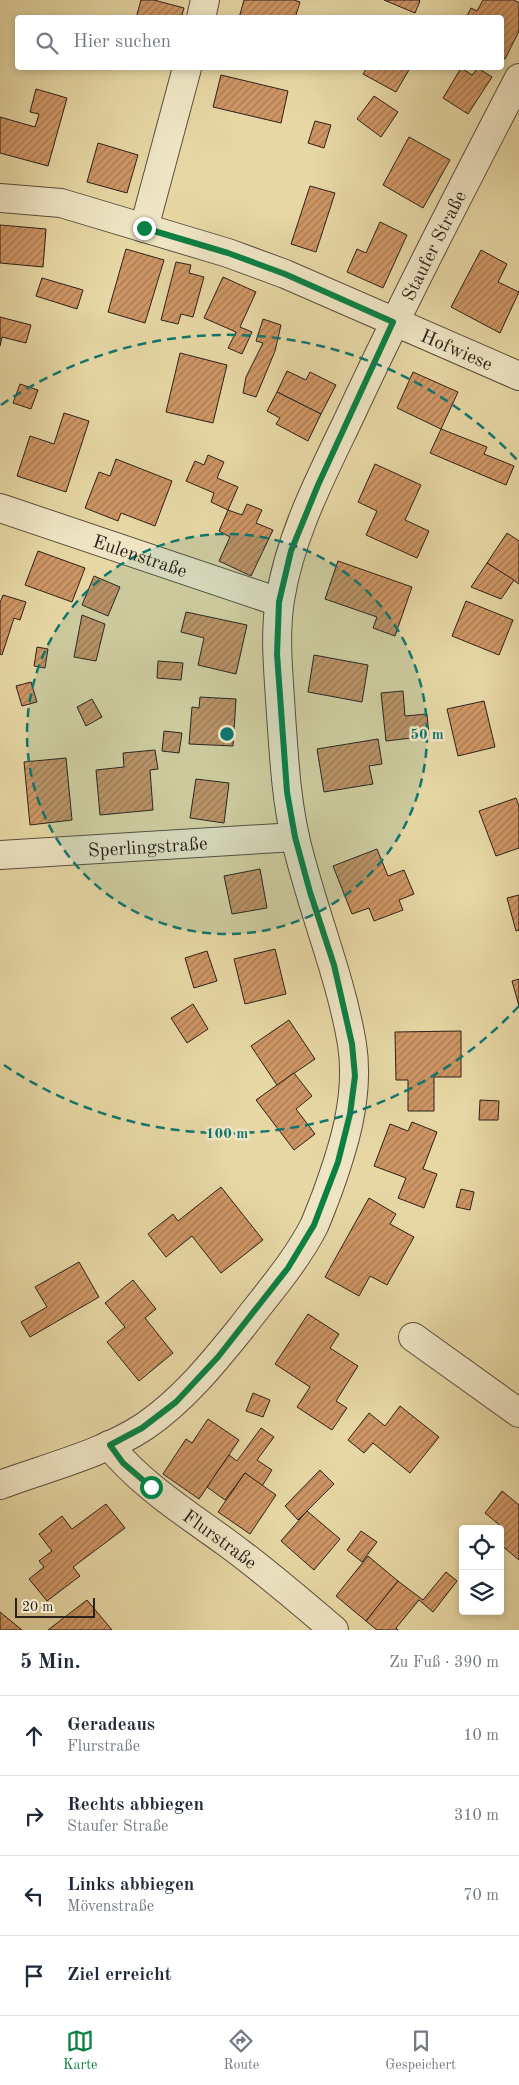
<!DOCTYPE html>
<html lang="de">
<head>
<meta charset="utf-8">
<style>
  :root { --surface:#fff; --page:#f6f6f7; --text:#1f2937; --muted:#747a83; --line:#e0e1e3; --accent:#0b8043 }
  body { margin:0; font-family:"Old Standard TT",serif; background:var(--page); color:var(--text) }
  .controls { position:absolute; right:15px; bottom:15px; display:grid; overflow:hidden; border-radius:5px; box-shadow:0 2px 8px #0003 }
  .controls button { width:45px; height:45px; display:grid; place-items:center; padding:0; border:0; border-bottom:1px solid var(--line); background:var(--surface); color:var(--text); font:25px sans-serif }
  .scale { position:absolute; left:15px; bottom:12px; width:80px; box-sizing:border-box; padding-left:5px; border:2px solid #2c201b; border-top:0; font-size:14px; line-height:18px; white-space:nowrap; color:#2c201b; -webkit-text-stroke:4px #efe5c4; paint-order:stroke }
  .stop { position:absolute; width:15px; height:15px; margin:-11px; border:4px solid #0b8043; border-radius:50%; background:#fff }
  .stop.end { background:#0b8043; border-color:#fff; box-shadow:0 1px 5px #0008 }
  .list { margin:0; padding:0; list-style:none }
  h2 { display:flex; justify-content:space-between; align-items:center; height:65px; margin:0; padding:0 20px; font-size:21px }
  h2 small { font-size:16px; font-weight:400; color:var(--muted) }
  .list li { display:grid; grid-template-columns:32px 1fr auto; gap:15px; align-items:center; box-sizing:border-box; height:80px; padding:0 20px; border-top:1px solid var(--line) }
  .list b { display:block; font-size:19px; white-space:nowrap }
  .list p { margin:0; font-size:16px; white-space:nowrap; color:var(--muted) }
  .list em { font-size:16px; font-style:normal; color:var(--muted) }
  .icon { flex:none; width:28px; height:28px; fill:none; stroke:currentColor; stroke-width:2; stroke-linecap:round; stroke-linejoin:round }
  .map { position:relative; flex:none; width:519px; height:1630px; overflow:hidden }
  .search { position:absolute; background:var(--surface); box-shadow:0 2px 8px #0003; left:15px; right:15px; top:15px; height:55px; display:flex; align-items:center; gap:12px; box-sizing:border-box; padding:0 18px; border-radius:5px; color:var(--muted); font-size:19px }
  .sheet { height:385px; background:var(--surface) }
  nav { display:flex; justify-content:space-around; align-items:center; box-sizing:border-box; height:70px; border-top:1px solid var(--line); background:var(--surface); font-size:14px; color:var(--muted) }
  nav a { display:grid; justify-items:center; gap:2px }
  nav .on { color:var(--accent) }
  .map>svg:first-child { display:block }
  .building { fill:url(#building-hatch); stroke:#2c201b }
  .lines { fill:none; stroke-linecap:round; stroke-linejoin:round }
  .minor-casing { stroke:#5a4e3d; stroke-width:30 }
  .minor { stroke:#efe5c4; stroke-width:28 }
  .route { stroke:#0b8043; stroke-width:6 }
  .ring { fill:none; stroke:#0f766e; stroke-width:2.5; stroke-dasharray:9 6 }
  .labels { text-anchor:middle; stroke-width:5; stroke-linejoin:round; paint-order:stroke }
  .street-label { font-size:19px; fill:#2c201b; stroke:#efe5c4 }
  .centre { fill:#0f766e; stroke:#efe5c4; stroke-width:2.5 }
  .ring-label { font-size:15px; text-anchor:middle; font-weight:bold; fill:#0f766e; stroke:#efe5c4; stroke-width:5; stroke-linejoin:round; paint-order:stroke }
</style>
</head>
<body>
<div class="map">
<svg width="519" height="1630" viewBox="0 0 519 1630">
  <defs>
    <pattern id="building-hatch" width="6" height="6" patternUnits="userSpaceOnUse" patternTransform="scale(1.25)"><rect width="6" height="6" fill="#cf9665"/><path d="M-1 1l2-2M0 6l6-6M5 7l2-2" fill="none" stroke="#a87a52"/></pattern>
  </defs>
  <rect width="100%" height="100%" fill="#e6d7a4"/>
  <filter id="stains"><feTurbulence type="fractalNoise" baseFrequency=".004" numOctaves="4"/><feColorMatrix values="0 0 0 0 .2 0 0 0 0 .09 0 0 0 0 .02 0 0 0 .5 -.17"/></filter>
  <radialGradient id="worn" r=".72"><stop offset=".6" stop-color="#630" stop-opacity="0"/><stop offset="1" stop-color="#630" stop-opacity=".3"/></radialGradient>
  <g class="building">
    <polygon points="141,0 154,0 184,8 181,18 136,18"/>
    <polygon points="244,0 294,0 300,2 295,18 239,18"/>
    <polygon points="384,0 419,0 420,1 415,13"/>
    <polygon points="483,0 514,0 519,3 519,31 505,59 502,57 502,18 466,18 471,8 477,11"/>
    <polygon points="367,68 410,68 396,92 363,74"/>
    <polygon points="461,68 472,75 478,68 492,77 468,114 443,98"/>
    <polygon points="221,75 288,91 281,123 213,107"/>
    <polygon points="36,89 67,98 48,166 0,153 0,117 35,127 39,114 30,112"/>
    <polygon points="374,96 398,112 381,137 357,119"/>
    <polygon points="315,121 331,125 324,148 308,143"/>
    <polygon points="409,137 450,160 423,208 383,185"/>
    <polygon points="98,143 138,155 127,193 87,182"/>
    <polygon points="310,186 335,193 316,252 291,244"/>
    <polygon points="380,222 407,235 383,288 347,272 357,249 366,253"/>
    <polygon points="0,225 46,229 43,267 0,263"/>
    <polygon points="126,249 164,260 145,323 108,312"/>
    <polygon points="481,250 507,264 498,282 519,292 500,333 451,307"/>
    <polygon points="176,262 191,265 189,273 204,277 193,317 181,314 178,324 161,320"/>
    <polygon points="223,277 256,292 240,327 252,332 242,354 228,348 236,332 204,318"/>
    <polygon points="42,278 83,290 77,309 36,296"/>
    <polygon points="0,317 31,325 26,343 2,337 0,346"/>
    <polygon points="263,319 281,325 275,351 256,397 243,393 246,377 263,343 256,341"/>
    <polygon points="180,353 227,365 213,423 166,412"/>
    <polygon points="287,371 306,380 310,372 336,385 321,414 277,392"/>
    <polygon points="413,372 458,392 441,429 397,408"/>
    <polygon points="20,384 38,390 31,409 13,403"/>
    <polygon points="277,392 321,414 308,441 276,424 280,418 267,411"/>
    <polygon points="64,413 89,421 66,492 17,476 30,436 54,444"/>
    <polygon points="441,429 487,447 484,454 514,466 506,485 430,453"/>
    <polygon points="208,455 224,462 217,478 238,487 228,510 211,502 214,493 186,481 195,461 204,465"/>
    <polygon points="116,459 172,481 155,526 121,513 118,521 85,508 99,472 110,476"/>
    <polygon points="375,464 421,485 405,520 429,531 417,558 366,535 377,511 358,502"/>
    <polygon points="247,504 262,510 256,523 273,530 251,576 219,561 230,537 219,531 228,510 242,515"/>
    <polygon points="507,533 519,541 519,584 487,563"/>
    <polygon points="38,551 85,568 72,602 25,585"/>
    <polygon points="338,561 412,587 395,636 373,628 377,617 325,599"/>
    <polygon points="487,563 514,580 501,599 471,587"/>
    <polygon points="94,576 120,587 108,616 82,605"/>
    <polygon points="3,595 26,602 20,620 14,618 2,655 0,654 0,603"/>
    <polygon points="466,601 513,620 499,655 452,636"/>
    <polygon points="186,612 247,625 236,674 198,665 204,638 181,632"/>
    <polygon points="82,615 105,624 96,661 74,657"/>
    <polygon points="37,647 48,649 45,668 34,666"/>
    <polygon points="314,655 368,665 362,702 308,692"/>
    <polygon points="158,661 183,663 181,680 157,678"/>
    <polygon points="31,682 37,702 22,706 16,686"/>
    <polygon points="403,691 405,716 427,714 429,736 386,741 381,693"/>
    <polygon points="200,697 236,699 233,746 189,744 192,707 199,708"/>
    <polygon points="92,699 102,717 86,726 77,707"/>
    <polygon points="484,701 495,747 458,756 447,709"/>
    <polygon points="164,731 182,733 179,753 162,751"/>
    <polygon points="378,739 382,764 369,766 373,784 324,792 317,749"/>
    <polygon points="155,750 158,769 150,770 153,810 100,815 96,770 124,767 123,753"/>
    <polygon points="66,758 72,820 30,825 24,762"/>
    <polygon points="196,779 229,783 224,823 190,818"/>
    <polygon points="516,798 519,806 519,848 496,856 479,811"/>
    <polygon points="377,849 388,876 404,870 414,894 399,900 403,910 374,921 369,908 352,914 333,866"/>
    <polygon points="260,869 267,908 232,914 224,876"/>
    <polygon points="519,895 519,930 516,931 507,898"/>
    <polygon points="275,949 286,994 245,1004 234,959"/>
    <polygon points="207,951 217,981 194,988 185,958"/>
    <polygon points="519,979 519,1006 512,981"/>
    <polygon points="193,1004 208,1029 187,1043 171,1018"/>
    <polygon points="289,1020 315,1059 277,1085 251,1046"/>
    <polygon points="461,1031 461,1077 434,1077 434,1111 408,1111 408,1080 396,1080 395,1032"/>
    <polygon points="294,1073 312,1096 296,1109 315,1134 294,1150 256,1100"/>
    <polygon points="480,1100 499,1101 498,1120 479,1120"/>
    <polygon points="412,1122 437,1132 423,1169 437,1174 424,1208 398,1198 406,1178 374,1166 390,1124 408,1131"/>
    <polygon points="221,1187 263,1240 221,1273 192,1236 166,1257 148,1234 173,1214 178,1221"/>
    <polygon points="461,1189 474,1192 470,1210 456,1207"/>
    <polygon points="369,1198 396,1214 390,1224 414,1237 387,1285 370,1276 359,1296 325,1277"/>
    <polygon points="79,1262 99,1297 30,1337 21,1322 47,1307 35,1287"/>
    <polygon points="133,1280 156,1309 145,1318 173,1353 139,1381 107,1342 125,1327 105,1303"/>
    <polygon points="308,1314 339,1334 330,1348 358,1366 336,1401 347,1408 332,1430 297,1407 310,1387 275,1364"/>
    <polygon points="253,1393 270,1400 263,1417 246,1411"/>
    <polygon points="400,1406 439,1437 410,1473 373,1443 364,1453 348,1440 369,1413 385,1426"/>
    <polygon points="208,1419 239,1440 199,1499 163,1474 186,1439 192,1443"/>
    <polygon points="261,1428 274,1437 257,1460 272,1470 262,1486 245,1473 225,1500 207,1487 229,1455 237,1461"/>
    <polygon points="320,1470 334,1484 298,1520 285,1506"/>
    <polygon points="245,1473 276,1495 250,1534 218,1512"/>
    <polygon points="502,1491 519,1505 519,1560 500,1544 502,1527 485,1513"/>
    <polygon points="106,1504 125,1528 73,1567 80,1576 47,1601 29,1579 44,1567 39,1561 52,1551 39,1534 62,1516 72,1529"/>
    <polygon points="307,1511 340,1539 314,1570 281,1541"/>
    <polygon points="361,1531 377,1542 362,1562 347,1550"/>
    <polygon points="368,1556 398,1581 366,1621 336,1596"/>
    <polygon points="446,1572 457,1581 433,1612 419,1600 396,1628 398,1630 377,1630 366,1621 398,1581 423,1600"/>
    <polygon points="87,1600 112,1630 48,1630"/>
    <polygon points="0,1612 22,1630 0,1630"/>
  </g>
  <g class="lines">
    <defs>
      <g id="minor">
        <polyline points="201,18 205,0"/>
        <path id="s1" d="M0 198 61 203 228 253 285 274 519 376"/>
        <polyline points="144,228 187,68"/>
        <path id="s2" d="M0 508 279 602"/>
        <path id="s3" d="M0 855 295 837"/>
        <polyline points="413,1337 519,1413"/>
        <path id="s4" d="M109 1445C141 1485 186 1513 227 1543 264 1570 299 1600 334 1630"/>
        <path id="s5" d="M0 1485C46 1468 105 1453 145 1426 183 1400 213 1363 242 1327 267 1294 295 1263 314 1226 318 1217 322 1206 326 1196 344 1147 360 1096 352 1044 340 973 311 907 295 837 286 797 284 756 281 715 279 677 274 638 280 600 290 535 322 475 350 416 403 302 461 190 519 78"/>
      </g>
    </defs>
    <use href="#minor" class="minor-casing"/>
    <use href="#minor" class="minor"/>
  </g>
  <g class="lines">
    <polyline class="route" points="144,228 228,253 285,274 393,322 318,485 291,551 279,602 277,654 287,792 295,837 310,892 334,965 352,1044 355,1076 350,1114 338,1162 314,1225 288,1268 218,1357 176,1402 142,1428 110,1445 123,1463 151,1487"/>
  </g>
  <circle cx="227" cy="734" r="200" fill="#0f766e" fill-opacity=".12"/>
  <g class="ring">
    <circle cx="227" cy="734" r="200"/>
    <path d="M519 1006A399 399 0 0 1 1 1063M1 405A399 399 0 0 1 519 462"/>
  </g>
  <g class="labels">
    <g class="street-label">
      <text dy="7" stroke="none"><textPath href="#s5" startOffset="1449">Staufer Straße</textPath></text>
      <text dy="7" stroke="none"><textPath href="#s1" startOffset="484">Hofwiese</textPath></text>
      <text dy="7" stroke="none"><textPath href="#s2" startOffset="148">Eulenstraße</textPath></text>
      <text dy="7" stroke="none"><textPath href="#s3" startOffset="148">Sperlingstraße</textPath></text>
      <text dy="7" stroke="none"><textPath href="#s4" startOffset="146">Flurstraße</textPath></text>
    </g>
  </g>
  <circle cx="227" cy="734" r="8" class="centre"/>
  <g class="ring-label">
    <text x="427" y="739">50 m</text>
    <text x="227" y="1138">100 m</text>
  </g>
  <rect width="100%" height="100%" filter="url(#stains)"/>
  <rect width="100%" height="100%" fill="url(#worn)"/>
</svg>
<div class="controls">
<button><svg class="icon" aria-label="locate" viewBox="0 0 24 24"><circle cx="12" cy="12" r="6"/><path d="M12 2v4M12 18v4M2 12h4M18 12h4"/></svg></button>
<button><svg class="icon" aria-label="layers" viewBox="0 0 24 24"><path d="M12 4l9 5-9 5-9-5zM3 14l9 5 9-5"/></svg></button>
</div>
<div class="scale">20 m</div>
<div class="stop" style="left:151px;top:1487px"></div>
<div class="stop end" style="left:144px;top:228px"></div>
<div class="search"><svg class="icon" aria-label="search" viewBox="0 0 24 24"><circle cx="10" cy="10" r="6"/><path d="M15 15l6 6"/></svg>Hier suchen</div>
</div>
<section class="sheet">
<h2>5 Min.<small>Zu Fuß · 390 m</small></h2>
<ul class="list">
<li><svg class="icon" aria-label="ahead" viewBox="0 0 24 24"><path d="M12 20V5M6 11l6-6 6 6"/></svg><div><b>Geradeaus</b><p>Flurstraße</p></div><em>10 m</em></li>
<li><svg class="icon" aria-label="right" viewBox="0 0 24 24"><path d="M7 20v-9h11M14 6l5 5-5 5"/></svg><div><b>Rechts abbiegen</b><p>Staufer Straße</p></div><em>310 m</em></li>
<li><svg class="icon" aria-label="left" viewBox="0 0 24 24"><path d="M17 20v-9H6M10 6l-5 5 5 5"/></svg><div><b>Links abbiegen</b><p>Mövenstraße</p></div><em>70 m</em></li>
<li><svg class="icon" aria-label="arrive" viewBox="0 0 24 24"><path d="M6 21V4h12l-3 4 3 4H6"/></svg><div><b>Ziel erreicht</b></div></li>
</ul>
</section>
<nav>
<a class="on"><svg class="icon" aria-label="map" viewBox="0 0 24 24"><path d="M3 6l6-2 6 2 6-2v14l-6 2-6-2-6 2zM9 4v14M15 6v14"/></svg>Karte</a>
<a><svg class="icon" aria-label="directions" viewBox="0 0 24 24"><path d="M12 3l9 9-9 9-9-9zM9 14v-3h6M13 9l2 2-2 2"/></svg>Route</a>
<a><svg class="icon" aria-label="saved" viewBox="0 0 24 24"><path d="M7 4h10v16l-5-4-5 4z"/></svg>Gespeichert</a>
</nav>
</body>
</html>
